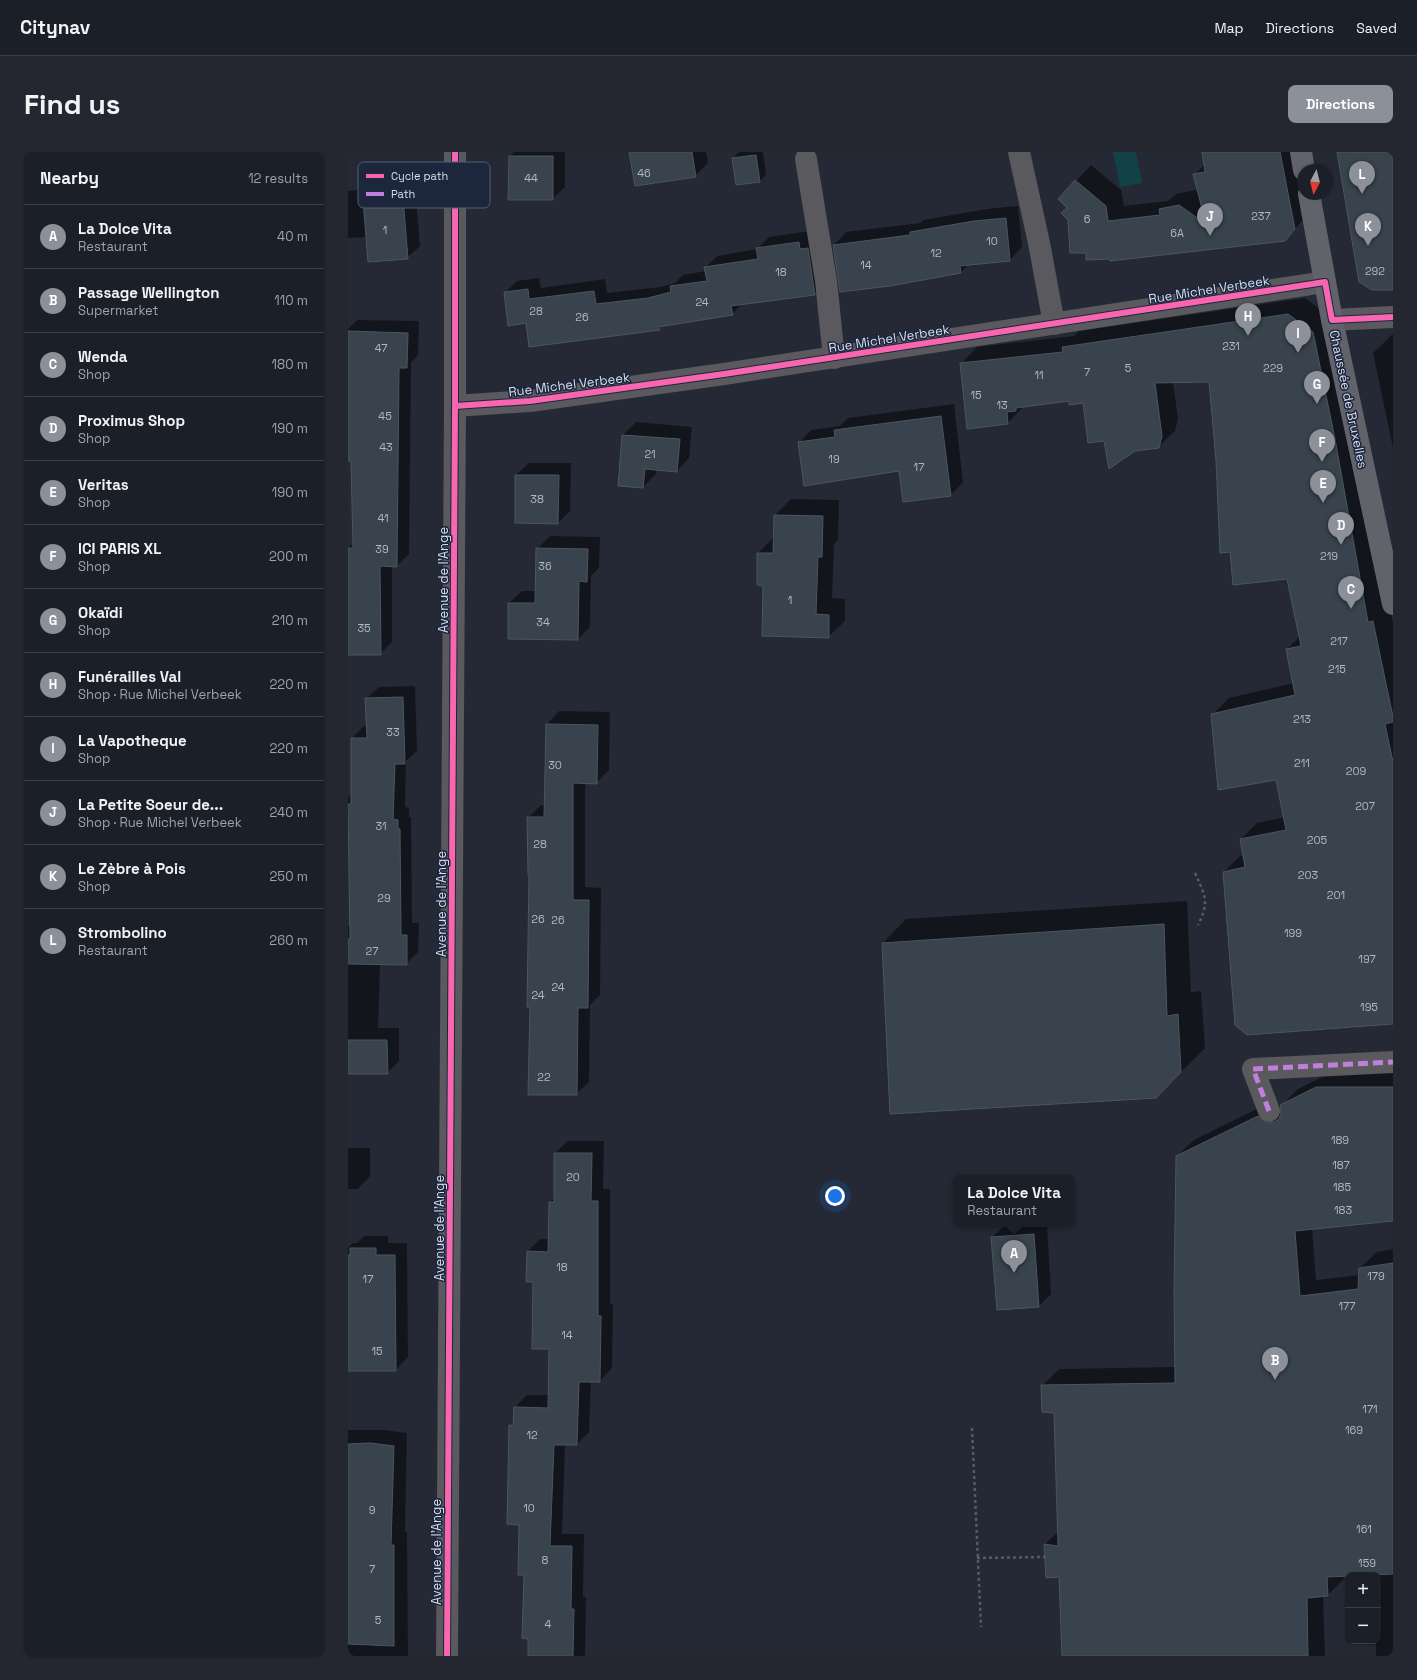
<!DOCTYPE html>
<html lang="en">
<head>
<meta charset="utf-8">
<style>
  :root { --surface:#1b1f28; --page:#242730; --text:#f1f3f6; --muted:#a0a2a8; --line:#393d45; --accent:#8c9099 }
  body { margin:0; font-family:"Space Grotesk",sans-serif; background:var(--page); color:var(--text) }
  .controls { position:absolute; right:12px; bottom:12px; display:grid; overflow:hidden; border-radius:8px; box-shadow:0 1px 3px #0004 }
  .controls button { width:36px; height:36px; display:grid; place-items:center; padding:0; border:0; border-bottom:1px solid var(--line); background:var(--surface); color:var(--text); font:20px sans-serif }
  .compass { position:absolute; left:949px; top:12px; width:36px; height:36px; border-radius:50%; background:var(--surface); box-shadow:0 1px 3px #0004; rotate:187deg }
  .you { position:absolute; left:487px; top:1044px; width:14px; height:14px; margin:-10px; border:3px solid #fff; border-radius:50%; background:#1a73e8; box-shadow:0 0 0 6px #1a73e833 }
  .badge { display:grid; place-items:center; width:26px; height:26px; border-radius:50%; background:var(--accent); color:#fff; font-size:13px; font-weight:700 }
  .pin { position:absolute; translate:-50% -33px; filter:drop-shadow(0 1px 2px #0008) }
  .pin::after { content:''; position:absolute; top:21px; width:14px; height:12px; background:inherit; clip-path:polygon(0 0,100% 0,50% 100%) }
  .popup { position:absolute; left:605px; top:1023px; width:122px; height:52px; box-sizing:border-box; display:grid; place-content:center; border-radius:8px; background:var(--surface); filter:drop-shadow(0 1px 3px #0005); font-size:13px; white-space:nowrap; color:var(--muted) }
  .popup b { font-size:15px; color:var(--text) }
  .popup::after { content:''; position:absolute; left:50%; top:100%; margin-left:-8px; border:8px solid transparent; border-top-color:var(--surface) }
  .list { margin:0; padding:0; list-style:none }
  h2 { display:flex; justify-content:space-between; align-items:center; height:52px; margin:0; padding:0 16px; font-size:17px }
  h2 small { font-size:13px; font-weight:400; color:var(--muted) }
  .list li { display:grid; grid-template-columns:26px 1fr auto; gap:12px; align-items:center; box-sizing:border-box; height:64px; padding:0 16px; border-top:1px solid var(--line) }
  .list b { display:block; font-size:15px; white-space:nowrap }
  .list p { margin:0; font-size:13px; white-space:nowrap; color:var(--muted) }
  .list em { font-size:13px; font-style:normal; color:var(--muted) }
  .map { position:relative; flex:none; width:1045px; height:1504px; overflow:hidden; border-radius:8px }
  header { display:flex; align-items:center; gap:24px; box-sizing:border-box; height:56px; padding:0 20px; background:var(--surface); border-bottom:1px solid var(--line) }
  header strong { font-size:19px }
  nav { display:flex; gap:22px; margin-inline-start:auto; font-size:14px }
  .intro { display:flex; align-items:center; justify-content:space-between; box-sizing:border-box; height:96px; padding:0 24px }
  h1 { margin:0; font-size:28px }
  .button { padding:10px 18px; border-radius:8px; background:var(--accent); color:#fff; font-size:14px; font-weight:700 }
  main { display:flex; gap:24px; padding:0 24px }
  aside { flex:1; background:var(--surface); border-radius:8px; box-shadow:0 1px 3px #0004 }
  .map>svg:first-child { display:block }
  .water { fill:#134148 }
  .shadow { fill:#0007 }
  .building { fill:#38434e; stroke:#4d555e }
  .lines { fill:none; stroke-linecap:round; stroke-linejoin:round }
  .path { stroke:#5a5b61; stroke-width:2.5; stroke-dasharray:3 3; stroke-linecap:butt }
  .minor { stroke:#59595e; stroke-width:22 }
  .major { stroke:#61626a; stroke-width:22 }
  .quiet { stroke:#c07fdc; stroke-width:5; stroke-dasharray:10 5; stroke-linecap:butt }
  .cycleway-casing { stroke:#1c263d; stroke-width:8 }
  .cycleway { stroke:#f766af; stroke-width:6 }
  .labels { text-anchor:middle; stroke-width:3; stroke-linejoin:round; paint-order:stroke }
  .number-label { font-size:11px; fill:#b0b8c7 }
  .street-label { font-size:13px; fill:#d8dfef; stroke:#1c263d }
  .key { fill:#1c263d; stroke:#545e72; stroke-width:1 }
  .key-label { font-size:11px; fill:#d8dfef }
</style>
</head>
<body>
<header>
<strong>Citynav</strong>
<nav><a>Map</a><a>Directions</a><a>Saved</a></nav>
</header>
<div class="intro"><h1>Find us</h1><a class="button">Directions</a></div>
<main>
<aside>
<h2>Nearby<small>12 results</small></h2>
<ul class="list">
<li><span class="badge">A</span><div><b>La Dolce Vita</b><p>Restaurant</p></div><em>40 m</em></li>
<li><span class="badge">B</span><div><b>Passage Wellington</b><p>Supermarket</p></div><em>110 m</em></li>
<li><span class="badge">C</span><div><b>Wenda</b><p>Shop</p></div><em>180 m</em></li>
<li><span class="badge">D</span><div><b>Proximus Shop</b><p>Shop</p></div><em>190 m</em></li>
<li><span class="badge">E</span><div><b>Veritas</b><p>Shop</p></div><em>190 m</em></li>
<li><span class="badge">F</span><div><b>ICI PARIS XL</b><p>Shop</p></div><em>200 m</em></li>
<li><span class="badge">G</span><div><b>Okaïdi</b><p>Shop</p></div><em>210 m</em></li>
<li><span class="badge">H</span><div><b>Funérailles Val</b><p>Shop · Rue Michel Verbeek</p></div><em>220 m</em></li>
<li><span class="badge">I</span><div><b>La Vapotheque</b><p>Shop</p></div><em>220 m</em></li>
<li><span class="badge">J</span><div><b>La Petite Soeur de...</b><p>Shop · Rue Michel Verbeek</p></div><em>240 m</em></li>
<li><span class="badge">K</span><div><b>Le Zèbre à Pois</b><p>Shop</p></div><em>250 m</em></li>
<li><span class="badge">L</span><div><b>Strombolino</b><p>Restaurant</p></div><em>260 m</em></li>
</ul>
</aside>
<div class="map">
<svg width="1045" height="1504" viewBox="0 0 1045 1504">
  <rect width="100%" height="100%" fill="#242935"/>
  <polygon class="water" points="765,0 788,0 794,31 772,35"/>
  <g class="shadow">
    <polygon points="166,0 217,0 217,35 204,47 162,4"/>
    <polygon points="282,0 358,0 360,11 347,24"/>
    <polygon points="391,0 415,0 418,23 412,29 385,6"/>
    <polygon points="855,0 950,0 955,26 955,42 962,60 937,88 762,106 739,100 720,55 728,29 743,13 773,38 776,54 820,49 828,42 847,38 851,41 846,23 857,12"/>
    <polygon points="67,33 72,94 59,106 19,85 0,86 0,39"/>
    <polygon points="670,54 674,95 662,108 621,112 613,120 493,139 486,93 498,80 572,71 575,68 639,57"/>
    <polygon points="462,79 478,131 466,142 394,152 384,162 315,173 311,177 182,194 179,170 157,141 169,129 191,126 193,136 257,127 259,141 312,135 327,131 335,123 358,119 357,116 369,104 409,97 421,85"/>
    <polygon points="957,146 981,164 1045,470 1045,871 1000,876 876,720 892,704 896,703 893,687 909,671 937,665 929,627 864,563 881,546 946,531 939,497 952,484 940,425 883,399 869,308 862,229 825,230 830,267 827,279 810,295 757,288 735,250 722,248 676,254 660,271 613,212 629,195 726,184 731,179"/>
    <polygon points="9,168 71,169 70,203 63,211 61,402 49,414 44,414 44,490 32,502 0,501 0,396 6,390 4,308 0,308 0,177"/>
    <polygon points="1045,182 1045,296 1025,201"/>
    <polygon points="606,252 615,330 603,343 555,349 552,318 451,291 463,278 492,274 500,266"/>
    <polygon points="288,270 344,275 341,306 329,319 308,317 308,322 295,335 271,333 275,283"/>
    <polygon points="181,311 223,311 222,359 210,371 168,323"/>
    <polygon points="443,347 491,348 490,388 486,392 484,446 497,447 497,469 480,485 416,433 410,401 426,385 427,363"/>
    <polygon points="202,384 252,385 251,416 243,424 242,475 230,487 161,451 174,439 188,439 189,397"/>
    <polygon points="67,534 69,599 58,609 57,655 61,656 61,665 63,665 64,771 71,771 70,800 58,812 32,812 30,876 51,876 51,909 39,921 0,921 0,774 3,774 3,696 0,696 0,646 4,641 4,586 16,574 19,574 18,547 31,535"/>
    <polygon points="211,559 262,560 261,618 248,631 237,631 237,735 253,736 252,843 242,853 241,930 228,942 183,854 180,666 193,653 197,653 199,572"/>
    <polygon points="839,749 843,840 853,839 857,896 808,945 535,791 558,767"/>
    <polygon points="1045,918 1045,1068 964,1076 968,1128 1012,1123 1012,1116 1029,1100 1045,1097 1045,1504 1028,1504 1028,1489 1030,1489 1030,1423 1012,1423 994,1377 996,1427 980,1443 975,1444 977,1504 715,1504 712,1424 697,1392 711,1379 707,1260 694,1234 711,1217 828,1215 829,1004 846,988 927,948 933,954 950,937 986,919"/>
    <polygon points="220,989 256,989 255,1037 262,1037 262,1152 265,1152 264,1216 252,1229 243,1229 241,1280 229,1292 217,1292 214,1382 236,1382 235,1445 238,1445 237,1504 181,1504 177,1422 162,1273 166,1269 167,1255 179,1243 201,1243 202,1196 180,1099 192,1087 202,1087 202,1050 207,1045 207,1001"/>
    <polygon points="0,996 22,996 22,1024 10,1037 0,1037"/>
    <polygon points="699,1072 703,1142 691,1154 644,1085 657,1073"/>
    <polygon points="16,1084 40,1084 40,1091 59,1091 60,1205 48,1218 0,1218 0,1096 5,1091 9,1091"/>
    <polygon points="0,1278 37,1278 59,1281 57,1380 59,1380 60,1503 62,1504 0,1504"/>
  </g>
  <g class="building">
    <polygon points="281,0 344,0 348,25 287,34"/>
    <polygon points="854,0 932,0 947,77 937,89 762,109 761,107 738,108 738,101 722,101 720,68 713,61 719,56 710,47 727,28 758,54 760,69 812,63 811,57 831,53 858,72 845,22 857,20"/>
    <polygon points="989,0 1045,0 1045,138 1024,138 1011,130"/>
    <polygon points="408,3 412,30 388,33 384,6"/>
    <polygon points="161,4 205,4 205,48 160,48"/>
    <polygon points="55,45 60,107 20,110 15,48"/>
    <polygon points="658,66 662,109 612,114 613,121 542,134 492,140 485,93 562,83 562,80 626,69"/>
    <polygon points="451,90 452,97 460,96 467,143 383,154 385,163 310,175 312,178 181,195 178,171 160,174 156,140 180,137 181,147 246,139 248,152 300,146 323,140 322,134 359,129 356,115 410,107 408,96"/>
    <polygon points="940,162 965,180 987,287 1020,470 1025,469 1045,565 1045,570 1037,572 1045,610 1045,872 899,883 887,873 875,720 897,715 892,687 938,678 928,628 870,638 863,562 947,543 938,497 953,494 939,427 885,433 882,400 872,401 868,308 861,230 807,231 814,284 811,296 787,299 761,317 756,289 740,291 735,251 721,253 721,249 668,256 668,259 659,260 660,272 619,277 612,211 715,200 714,195"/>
    <polygon points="0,179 60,181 59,216 51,216 49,415 32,414 33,503 0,503 0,396 5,396 3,309 0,309"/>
    <polygon points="593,264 603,344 555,350 551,319 456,334 450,290 487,285 486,278"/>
    <polygon points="274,283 332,287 329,320 297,317 295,336 270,334"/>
    <polygon points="167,323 211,323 210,372 167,371"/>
    <polygon points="426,363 475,364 474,405 470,405 468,462 481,463 481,486 414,484 415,434 409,433 409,401 425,401"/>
    <polygon points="188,396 240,397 239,430 231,429 230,488 160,487 160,451 187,451"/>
    <polygon points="55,545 57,612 47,612 45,667 50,668 50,677 52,677 53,783 59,783 59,813 0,812 0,787 2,787 0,652 3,652 3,586 19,586 17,546"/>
    <polygon points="198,572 250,573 249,632 225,631 225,748 241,748 240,856 230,856 229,943 180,943 182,855 179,855 181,723 180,723 179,665 196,665"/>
    <polygon points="816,772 819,864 830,862 833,920 808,946 542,962 534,791"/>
    <polygon points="0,888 39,888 40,922 0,922"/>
    <polygon points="968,935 1045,935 1045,1069 947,1079 952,1144 1010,1137 1011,1116 1045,1111 1045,1422 979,1425 980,1444 959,1446 960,1504 714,1504 711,1425 698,1426 696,1392 710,1394 706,1261 694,1260 693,1233 827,1231 826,1140 828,1004 910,964 919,971 926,970 931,967 933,961 932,953"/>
    <polygon points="206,1001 244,1001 243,1049 250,1049 250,1164 253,1164 252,1230 231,1230 229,1293 206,1293 202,1394 224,1394 223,1457 226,1457 225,1504 180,1504 180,1487 174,1486 176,1423 170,1423 171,1373 159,1372 161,1273 165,1273 166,1255 200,1256 201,1197 184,1197 185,1130 178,1130 179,1099 200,1100 201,1050 206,1050"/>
    <polygon points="686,1082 691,1155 649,1158 643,1085"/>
    <polygon points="2,1096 28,1096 28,1103 47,1103 48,1219 0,1219 0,1103 2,1103"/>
    <polygon points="22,1291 46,1294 43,1393 46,1393 46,1494 0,1492 0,1292"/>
  </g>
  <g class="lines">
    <g class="path">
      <path d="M847 721C857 744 862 749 850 773"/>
      <polyline points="624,1276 633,1475"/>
      <polyline points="629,1406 697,1405"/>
    </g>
    <g class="minor">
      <polyline points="671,0 691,91 706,172"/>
      <polyline points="458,7 478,129 486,206"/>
      <polyline points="984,168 1045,165"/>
      <polyline points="107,254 182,249 376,222 977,130"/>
      <polyline points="921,959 905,917 1045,910"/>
      <polyline points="99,1504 107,254 107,0"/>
    </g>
    <g class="major">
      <polyline points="953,0 956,18"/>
      <polyline points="961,42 984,168 1045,452"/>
    </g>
    <polyline class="quiet" points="921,959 905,917 1045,910"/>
    <defs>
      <g id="cycleway">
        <polyline points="107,254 182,249 376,222 977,130 984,168 1045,165"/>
        <polyline points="99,1504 107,254 107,0"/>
      </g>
    </defs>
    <use href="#cycleway" class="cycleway-casing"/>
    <use href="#cycleway" class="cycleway"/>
  </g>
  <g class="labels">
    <g class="number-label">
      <text x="296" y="25">46</text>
      <text x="183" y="30">44</text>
      <text x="913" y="68">237</text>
      <text x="739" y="71">6</text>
      <text x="37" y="82">1</text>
      <text x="829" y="85">6A</text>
      <text x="644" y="93">10</text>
      <text x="588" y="105">12</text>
      <text x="518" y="117">14</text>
      <text x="1027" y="123">292</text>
      <text x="433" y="124">18</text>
      <text x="354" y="154">24</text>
      <text x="188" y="163">28</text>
      <text x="234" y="169">26</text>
      <text x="883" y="198">231</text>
      <text x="33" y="200">47</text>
      <text x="780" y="220">5</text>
      <text x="925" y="220">229</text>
      <text x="739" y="224">7</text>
      <text x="691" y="227">11</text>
      <text x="628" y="247">15</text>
      <text x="654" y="257">13</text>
      <text x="37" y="268">45</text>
      <text x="38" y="299">43</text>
      <text x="302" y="306">21</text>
      <text x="486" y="311">19</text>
      <text x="571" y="319">17</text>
      <text x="189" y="351">38</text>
      <text x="35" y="370">41</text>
      <text x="34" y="401">39</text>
      <text x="981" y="408">219</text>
      <text x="197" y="418">36</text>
      <text x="442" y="452">1</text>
      <text x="195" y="474">34</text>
      <text x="16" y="480">35</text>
      <text x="991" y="493">217</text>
      <text x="989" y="521">215</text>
      <text x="954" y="571">213</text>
      <text x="45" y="584">33</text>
      <text x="954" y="615">211</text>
      <text x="207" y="617">30</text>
      <text x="1008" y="623">209</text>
      <text x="1017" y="658">207</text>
      <text x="33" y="678">31</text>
      <text x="969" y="692">205</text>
      <text x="192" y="696">28</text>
      <text x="960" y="727">203</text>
      <text x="988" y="747">201</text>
      <text x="36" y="750">29</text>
      <text x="190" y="771">26</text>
      <text x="210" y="772">26</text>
      <text x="945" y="785">199</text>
      <text x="24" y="803">27</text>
      <text x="1019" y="811">197</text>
      <text x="210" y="839">24</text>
      <text x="190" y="847">24</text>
      <text x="1021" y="859">195</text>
      <text x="196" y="929">22</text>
      <text x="992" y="992">189</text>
      <text x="993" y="1017">187</text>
      <text x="225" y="1029">20</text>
      <text x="994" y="1039">185</text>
      <text x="995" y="1062">183</text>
      <text x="214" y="1119">18</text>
      <text x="1028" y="1128">179</text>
      <text x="20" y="1131">17</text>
      <text x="999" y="1158">177</text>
      <text x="219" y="1187">14</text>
      <text x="29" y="1203">15</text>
      <text x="1022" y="1261">171</text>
      <text x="1006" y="1282">169</text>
      <text x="184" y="1287">12</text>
      <text x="181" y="1360">10</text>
      <text x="24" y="1362">9</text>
      <text x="1016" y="1381">161</text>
      <text x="197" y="1412">8</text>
      <text x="1019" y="1415">159</text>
      <text x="24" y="1421">7</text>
      <text x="30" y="1472">5</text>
      <text x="200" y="1476">4</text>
    </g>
    <g class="street-label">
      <text transform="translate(861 137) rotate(-9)" y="5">Rue Michel Verbeek</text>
      <text transform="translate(541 186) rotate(-9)" y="5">Rue Michel Verbeek</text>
      <text transform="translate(221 232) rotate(-7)" y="5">Rue Michel Verbeek</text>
      <text transform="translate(1001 247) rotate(78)" y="5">Chaussée de Bruxelles</text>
      <text transform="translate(95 428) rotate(-90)" y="5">Avenue de l'Ange</text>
      <text transform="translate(93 752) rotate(-90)" y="5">Avenue de l'Ange</text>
      <text transform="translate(91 1076) rotate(-90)" y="5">Avenue de l'Ange</text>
      <text transform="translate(88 1400) rotate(-90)" y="5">Avenue de l'Ange</text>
    </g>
  </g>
  <rect x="10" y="10" width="132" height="46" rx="6" class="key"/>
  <rect x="18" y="22" width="18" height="4" fill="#f766af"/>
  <rect x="18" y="40" width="18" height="4" fill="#c07fdc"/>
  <g class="key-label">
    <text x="43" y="28">Cycle path</text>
    <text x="43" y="46">Path</text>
  </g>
</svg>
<div class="controls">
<button>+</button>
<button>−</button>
</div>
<svg class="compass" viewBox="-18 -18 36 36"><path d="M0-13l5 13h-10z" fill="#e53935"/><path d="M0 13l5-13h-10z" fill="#a0a2a8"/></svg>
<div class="you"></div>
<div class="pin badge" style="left:666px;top:1121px">A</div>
<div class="popup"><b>La Dolce Vita</b>Restaurant</div>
<div class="pin badge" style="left:927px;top:1228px">B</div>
<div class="pin badge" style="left:1003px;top:457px">C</div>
<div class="pin badge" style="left:993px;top:393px">D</div>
<div class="pin badge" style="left:975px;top:351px">E</div>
<div class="pin badge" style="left:974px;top:310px">F</div>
<div class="pin badge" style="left:969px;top:252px">G</div>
<div class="pin badge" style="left:900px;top:184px">H</div>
<div class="pin badge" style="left:950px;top:201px">I</div>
<div class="pin badge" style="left:862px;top:84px">J</div>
<div class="pin badge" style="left:1020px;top:94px">K</div>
<div class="pin badge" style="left:1014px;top:42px">L</div>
</div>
</main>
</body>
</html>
